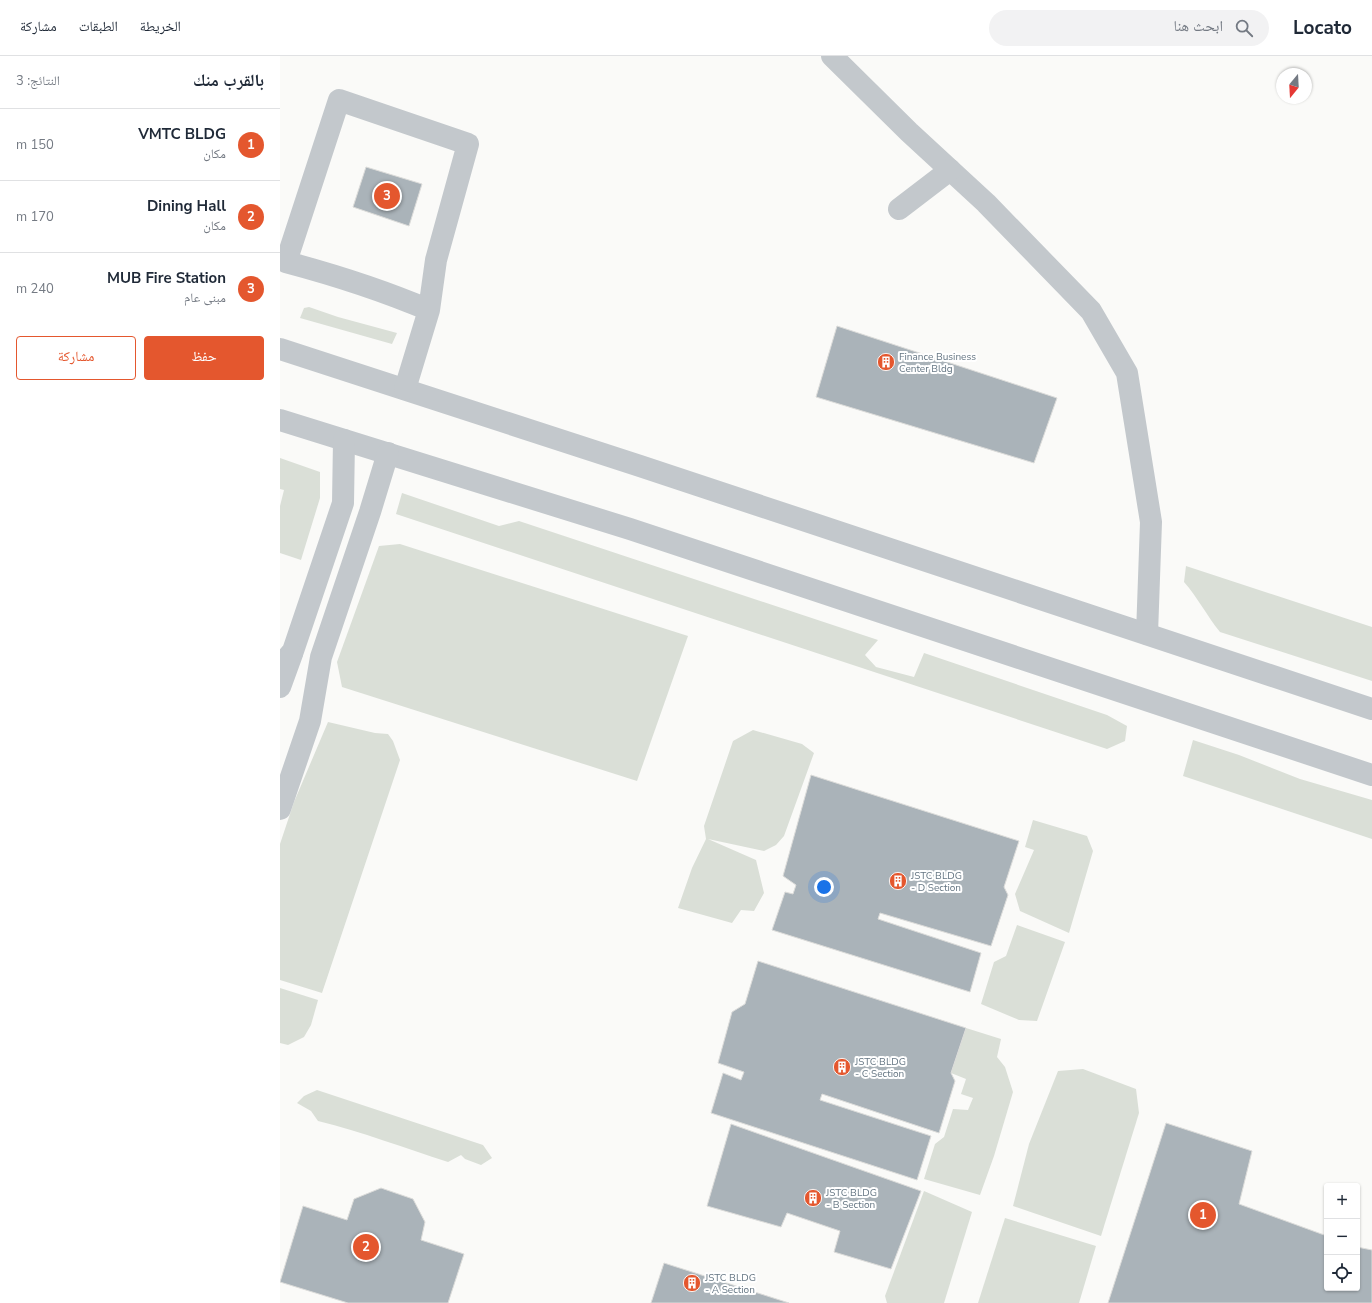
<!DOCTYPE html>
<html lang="ar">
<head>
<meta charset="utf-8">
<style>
  :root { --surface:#fff; --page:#f2f2f3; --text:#1f2937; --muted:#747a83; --line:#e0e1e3; --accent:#e4572e }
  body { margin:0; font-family:"Nunito Sans","Noto Naskh Arabic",sans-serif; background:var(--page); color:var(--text); direction:rtl }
  .controls { position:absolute; right:12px; bottom:12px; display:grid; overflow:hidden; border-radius:4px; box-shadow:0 1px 3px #0004 }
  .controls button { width:36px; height:36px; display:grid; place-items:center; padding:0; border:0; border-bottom:1px solid var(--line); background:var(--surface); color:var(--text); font:20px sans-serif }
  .compass { position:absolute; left:996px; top:12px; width:36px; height:36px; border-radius:50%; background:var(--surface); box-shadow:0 1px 3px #0004; rotate:198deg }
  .you { position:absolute; left:544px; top:831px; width:14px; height:14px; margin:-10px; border:3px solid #fff; border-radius:50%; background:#1a73e8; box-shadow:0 0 0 6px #1a73e833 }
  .badge { display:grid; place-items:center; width:26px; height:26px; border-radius:50%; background:var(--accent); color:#fff; font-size:13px; font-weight:700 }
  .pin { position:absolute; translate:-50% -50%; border:2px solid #fff; box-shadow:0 1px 4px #0006 }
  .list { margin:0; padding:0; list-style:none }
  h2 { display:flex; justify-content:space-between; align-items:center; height:52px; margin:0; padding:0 16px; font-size:17px }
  h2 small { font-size:13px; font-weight:400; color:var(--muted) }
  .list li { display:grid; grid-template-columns:26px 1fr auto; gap:12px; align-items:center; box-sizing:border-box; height:72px; padding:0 16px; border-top:1px solid var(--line) }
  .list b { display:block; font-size:15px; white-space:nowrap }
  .list p { margin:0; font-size:13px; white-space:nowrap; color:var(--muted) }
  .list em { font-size:13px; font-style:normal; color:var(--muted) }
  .actions { display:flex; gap:8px; padding:12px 16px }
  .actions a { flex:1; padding:9px 0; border:1px solid var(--accent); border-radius:4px; text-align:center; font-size:14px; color:var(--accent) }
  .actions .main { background:var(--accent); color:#fff }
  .icon { flex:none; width:22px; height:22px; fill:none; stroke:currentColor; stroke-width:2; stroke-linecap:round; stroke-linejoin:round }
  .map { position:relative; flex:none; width:1092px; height:1247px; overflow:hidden; direction:ltr }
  header { display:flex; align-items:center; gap:24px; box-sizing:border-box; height:56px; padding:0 20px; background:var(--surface); border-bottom:1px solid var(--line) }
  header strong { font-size:19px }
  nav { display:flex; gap:22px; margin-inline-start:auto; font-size:14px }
  .search { width:280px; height:36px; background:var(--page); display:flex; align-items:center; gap:10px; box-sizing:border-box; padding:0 14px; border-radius:22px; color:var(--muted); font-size:15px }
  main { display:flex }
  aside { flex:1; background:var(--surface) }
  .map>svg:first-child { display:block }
  .green { fill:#dadfd7 }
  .building { fill:#aab3b9; stroke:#dcdcda }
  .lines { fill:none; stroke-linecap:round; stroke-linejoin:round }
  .minor { stroke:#c3c8cc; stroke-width:22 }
  .labels { text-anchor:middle; stroke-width:4; stroke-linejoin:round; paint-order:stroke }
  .poi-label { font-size:10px; fill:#657683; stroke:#fff; text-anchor:start }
</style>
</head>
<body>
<header>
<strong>Locato</strong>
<div class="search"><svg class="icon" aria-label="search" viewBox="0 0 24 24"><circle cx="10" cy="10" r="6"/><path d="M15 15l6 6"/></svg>ابحث هنا</div>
<nav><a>الخريطة</a><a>الطبقات</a><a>مشاركة</a></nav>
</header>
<main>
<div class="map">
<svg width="1092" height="1247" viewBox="0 0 1092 1247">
  <rect width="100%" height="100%" fill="#fafaf8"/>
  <g class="green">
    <polygon points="29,251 58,261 117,277 112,288 20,262 24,252"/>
    <polygon points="0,402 40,416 40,442 21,504 0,497 0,450 4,434 0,433"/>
    <polygon points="122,437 219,470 239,465 598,584 585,599 596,611 634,621 644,597 827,659 847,670 845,685 827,693 116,458"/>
    <polygon points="120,488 408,580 357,725 62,631 57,606 99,490"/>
    <path d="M906 510 1092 571V625L940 576C927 560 918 542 904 526Z"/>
    <polygon points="48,666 95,677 108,678 113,685 120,704 42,937 0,924 0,788 14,746"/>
    <polygon points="473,674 522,688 534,697 504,780 496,789 484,795 428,783 476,804 484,837 474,855 461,854 452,867 398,852 412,812 426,783 424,770 453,685"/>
    <polygon points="913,684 959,699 1020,723 1092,744 1092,783 903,720"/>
    <polygon points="753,764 807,780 813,795 789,877 740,855 735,838 754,794 745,791"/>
    <polygon points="737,869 785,886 757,965 739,964 701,948 714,906 726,900"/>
    <polygon points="0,932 38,944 31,969 24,981 8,989 0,987"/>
    <polygon points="686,972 721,983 717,1001 725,1011 733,1036 714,1100 700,1139 644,1123 655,1088 664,1081 673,1053 688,1054 693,1042 681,1038 686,1023 671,1017"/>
    <polygon points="803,1013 856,1033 859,1057 821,1180 733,1150 749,1088 778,1015"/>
    <path d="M37 1034 203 1089 212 1102 201 1109 185 1103 181 1099 168 1106C125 1092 82 1076 38 1065L31 1055 17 1047 24 1040Z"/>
    <polygon points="644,1135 692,1156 664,1247 607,1247 605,1240"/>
    <polygon points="725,1162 816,1190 799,1247 698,1247"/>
  </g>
  <g class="building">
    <polygon points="86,111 142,128 129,170 73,151"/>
    <polygon points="557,270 777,342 754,407 536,341"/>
    <polygon points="531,719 739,785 724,831 728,839 711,890 600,857 598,863 701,897 690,936 492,874 505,836 513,838 516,829 503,820"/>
    <polygon points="478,905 686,972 671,1017 675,1025 659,1077 542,1038 540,1044 651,1080 637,1124 431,1057 443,1017 461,1024 464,1016 438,1007 452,956 465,948"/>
    <polygon points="886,1067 972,1095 959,1148 1047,1180 1047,1232 1077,1232 1077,1191 1092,1194 1092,1247 828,1247"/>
    <polygon points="451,1068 641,1135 611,1213 554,1196 560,1175 507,1157 501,1171 427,1150"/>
    <polygon points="101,1132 133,1143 145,1166 141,1184 184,1198 168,1247 68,1247 0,1226 23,1150 67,1164 74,1143"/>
    <polygon points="384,1207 509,1247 371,1247"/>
  </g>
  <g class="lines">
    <g class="minor">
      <polyline points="552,0 629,76 706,147 811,255 847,317 871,466 867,578"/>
      <polyline points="619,153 670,114"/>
      <polyline points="0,293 360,410 1092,653"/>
      <path d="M125 333 149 254 156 204 188 88 59 44 6 206C55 219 102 234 149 254"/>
      <polyline points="0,364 350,473 1092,719"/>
      <polyline points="0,610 13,595 63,447 64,384"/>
      <polyline points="0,631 12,598"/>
      <polyline points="0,753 30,665 41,601 90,456 108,397"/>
    </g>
  </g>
  <defs>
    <symbol id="building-disc" viewBox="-11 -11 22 22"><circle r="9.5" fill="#e4572e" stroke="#fff"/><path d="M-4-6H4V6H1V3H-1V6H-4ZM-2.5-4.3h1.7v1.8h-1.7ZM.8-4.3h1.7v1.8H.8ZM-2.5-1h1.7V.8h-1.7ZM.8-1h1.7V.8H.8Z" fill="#fff"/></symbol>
  </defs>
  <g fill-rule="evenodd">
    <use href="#building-disc" x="596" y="296" width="20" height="20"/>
    <use href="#building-disc" x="608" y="815" width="20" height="20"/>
    <use href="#building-disc" x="552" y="1001" width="20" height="20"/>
    <use href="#building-disc" x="523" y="1132" width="20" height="20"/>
    <use href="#building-disc" x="402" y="1217" width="20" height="20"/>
  </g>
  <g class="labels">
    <g class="poi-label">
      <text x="619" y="304">Finance Business<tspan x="619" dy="12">Center Bldg</tspan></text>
      <text x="631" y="823">JSTC BLDG<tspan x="631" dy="12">- D Section</tspan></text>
      <text x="575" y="1009">JSTC BLDG<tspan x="575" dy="12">- C Section</tspan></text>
      <text x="546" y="1140">JSTC BLDG<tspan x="546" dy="12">- B Section</tspan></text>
      <text x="425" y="1225">JSTC BLDG<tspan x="425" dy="12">- A Section</tspan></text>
    </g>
  </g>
</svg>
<div class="controls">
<button>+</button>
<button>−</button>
<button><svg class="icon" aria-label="locate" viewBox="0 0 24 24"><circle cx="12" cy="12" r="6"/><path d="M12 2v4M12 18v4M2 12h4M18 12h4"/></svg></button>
</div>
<svg class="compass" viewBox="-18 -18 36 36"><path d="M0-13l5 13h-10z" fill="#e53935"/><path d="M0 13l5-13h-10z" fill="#747a83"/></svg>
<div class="you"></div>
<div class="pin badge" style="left:923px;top:1159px">1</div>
<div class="pin badge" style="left:86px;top:1191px">2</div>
<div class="pin badge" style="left:107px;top:140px">3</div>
</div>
<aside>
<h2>بالقرب منك<small>النتائج: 3</small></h2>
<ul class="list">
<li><span class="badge">1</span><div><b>VMTC BLDG</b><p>مكان</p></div><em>150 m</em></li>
<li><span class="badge">2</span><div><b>Dining Hall</b><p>مكان</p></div><em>170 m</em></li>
<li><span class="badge">3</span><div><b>MUB Fire Station</b><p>مبنى عام</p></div><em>240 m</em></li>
</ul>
<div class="actions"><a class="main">حفظ</a><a>مشاركة</a></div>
</aside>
</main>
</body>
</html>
